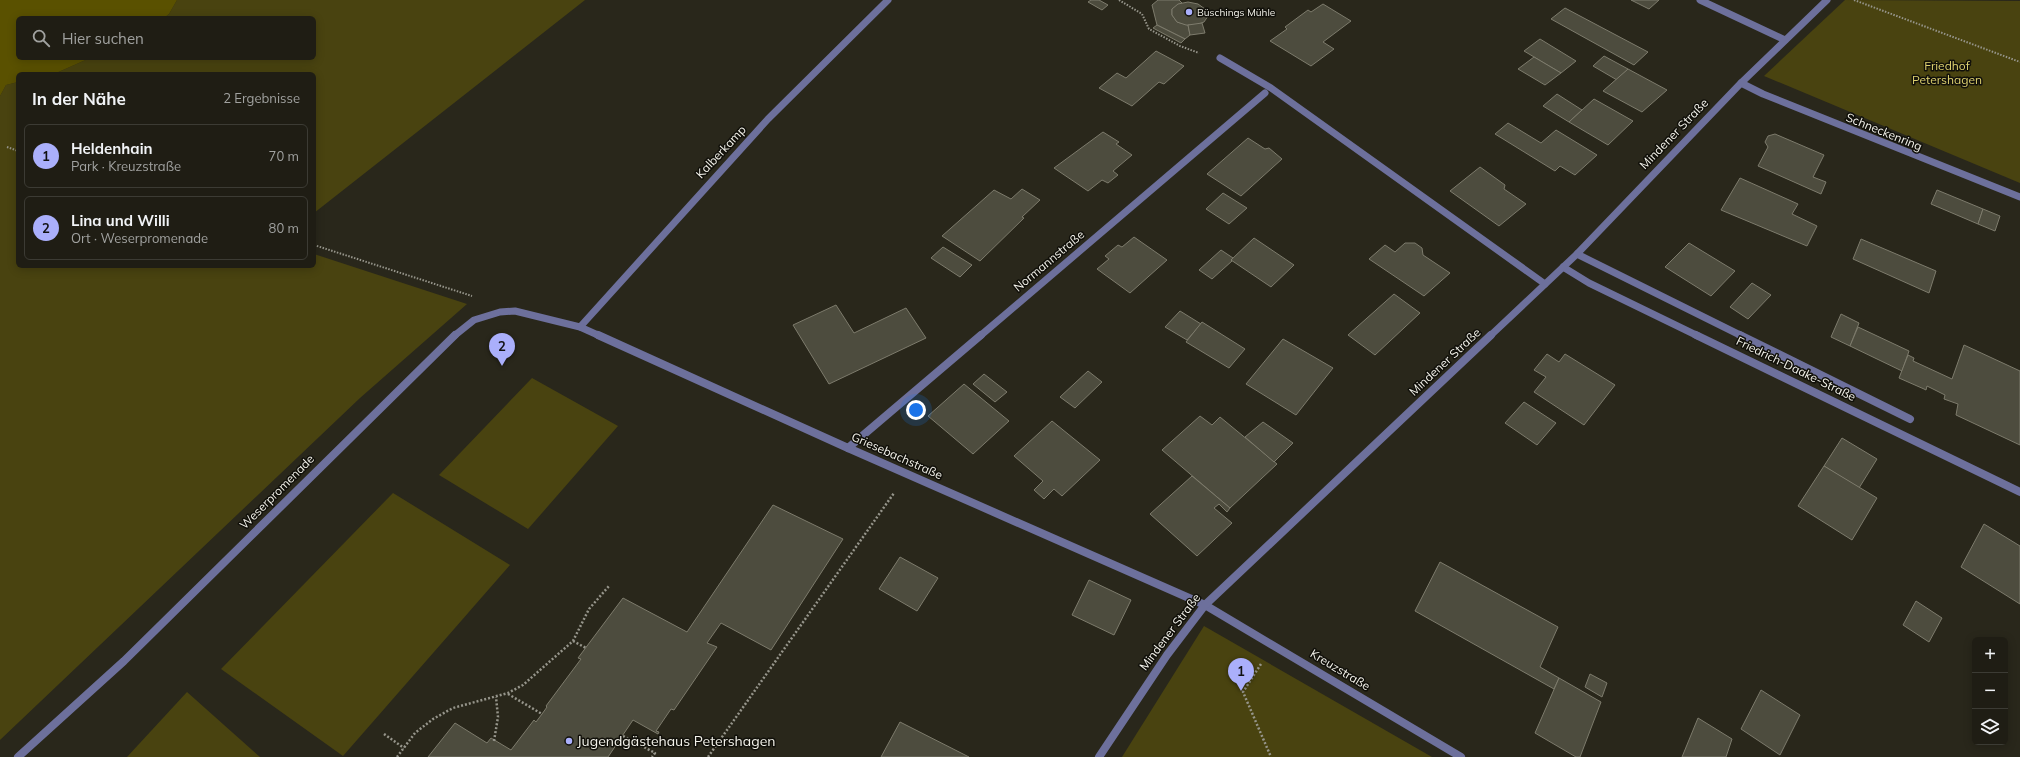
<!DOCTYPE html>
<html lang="de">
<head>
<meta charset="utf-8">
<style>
  :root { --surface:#1f1d14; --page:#27261d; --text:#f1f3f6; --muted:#a1a2a0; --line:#3c3b34; --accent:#aaaffb }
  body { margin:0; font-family:Mulish,sans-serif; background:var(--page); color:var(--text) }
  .controls { position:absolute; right:12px; bottom:12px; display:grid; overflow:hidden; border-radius:6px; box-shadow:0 2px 10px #0003 }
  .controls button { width:36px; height:36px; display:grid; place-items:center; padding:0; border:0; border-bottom:1px solid var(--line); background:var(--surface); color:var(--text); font:20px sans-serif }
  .you { position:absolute; left:916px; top:410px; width:14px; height:14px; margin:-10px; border:3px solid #fff; border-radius:50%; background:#1a73e8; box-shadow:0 0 0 6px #1a73e833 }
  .badge { display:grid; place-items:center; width:26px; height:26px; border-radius:50%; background:var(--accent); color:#111; font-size:13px; font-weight:700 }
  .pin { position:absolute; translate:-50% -33px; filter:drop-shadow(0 1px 2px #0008) }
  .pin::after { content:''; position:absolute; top:21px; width:14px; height:12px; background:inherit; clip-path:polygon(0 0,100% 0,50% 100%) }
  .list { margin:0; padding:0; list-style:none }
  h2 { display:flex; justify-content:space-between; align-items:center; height:52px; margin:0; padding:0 16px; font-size:17px }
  h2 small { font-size:13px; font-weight:400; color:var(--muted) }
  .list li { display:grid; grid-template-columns:26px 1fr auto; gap:12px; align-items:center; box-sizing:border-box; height:64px; margin:0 8px 8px; padding:0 8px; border:1px solid var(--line); border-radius:6px }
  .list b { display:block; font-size:15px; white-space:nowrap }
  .list p { margin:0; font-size:13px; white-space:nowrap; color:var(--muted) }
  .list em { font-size:13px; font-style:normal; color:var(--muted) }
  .icon { flex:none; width:22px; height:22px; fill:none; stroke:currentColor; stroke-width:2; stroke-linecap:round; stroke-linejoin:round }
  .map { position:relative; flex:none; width:2020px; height:757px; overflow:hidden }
  .search { position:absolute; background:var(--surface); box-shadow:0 2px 10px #0003; left:16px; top:16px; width:300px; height:44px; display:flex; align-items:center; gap:10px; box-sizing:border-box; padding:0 14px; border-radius:6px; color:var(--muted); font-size:15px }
  .panel { position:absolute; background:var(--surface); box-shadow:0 2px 10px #0003; left:16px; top:72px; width:300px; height:196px; border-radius:6px }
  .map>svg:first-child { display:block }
  .green { fill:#494310 }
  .water { fill:#5a5100 }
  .building { fill:#4d4c3e; stroke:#7d7b6c }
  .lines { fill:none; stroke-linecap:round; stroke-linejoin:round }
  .path-far1 { stroke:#96958b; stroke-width:2; stroke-dasharray:1.5 1.5; stroke-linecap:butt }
  .path { stroke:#96958b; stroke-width:2.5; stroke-dasharray:2 2; stroke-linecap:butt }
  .service-far1 { stroke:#6d709c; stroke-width:7 }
  .service { stroke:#6d709c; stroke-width:8 }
  .minor-far1 { stroke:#6d709c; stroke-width:7 }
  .minor { stroke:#6d709c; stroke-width:8 }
  .tertiary-far1 { stroke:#6d709c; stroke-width:7 }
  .tertiary { stroke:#6d709c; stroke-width:8 }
  .poi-dot { fill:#aaaffb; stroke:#11100a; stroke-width:1.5 }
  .labels { text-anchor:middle; stroke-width:3; stroke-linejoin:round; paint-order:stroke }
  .far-poi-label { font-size:10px; fill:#f4f3eb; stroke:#11100a; text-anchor:start }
  .park-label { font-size:12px; fill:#dfd270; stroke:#11100a }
  .street-label { font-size:12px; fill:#f4f3eb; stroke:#11100a }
  .near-poi-label { font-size:14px; fill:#f4f3eb; stroke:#11100a; text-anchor:start }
</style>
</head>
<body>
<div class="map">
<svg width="2020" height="757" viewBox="0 0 2020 757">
  <rect width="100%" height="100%" fill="#29271b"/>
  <g class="green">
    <polygon points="177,0 585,0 314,213 314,74 54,74 90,58 314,58 314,18 164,18 169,14"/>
    <polygon points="1845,0 2020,1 2020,183 1764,76"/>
    <polygon points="18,82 18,266 314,266 314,254 467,304 360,398 0,740 0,96 6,85"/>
    <polygon points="532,378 618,426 528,529 439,475"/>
    <polygon points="393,493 510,565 343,756 221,669"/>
    <polygon points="1204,626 1432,757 1122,757"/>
    <polygon points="187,692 260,757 127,757"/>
  </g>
  <polygon class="water" points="0,0 177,0 169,14 164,18 18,18 18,58 90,58 54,74 18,74 18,82 6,85 0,96"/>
  <g class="building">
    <polygon points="1091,0 1099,0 1108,5 1102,10 1088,2"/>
    <polygon points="1158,0 1179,0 1182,3 1172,9 1172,15 1177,22 1188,25 1190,35 1185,39 1157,25 1152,5"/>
    <polygon points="1631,0 1659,0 1649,9"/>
    <polygon points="1188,2 1198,4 1205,9 1208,16 1204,22 1196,25 1186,25 1177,22 1172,15 1172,9 1178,4"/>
    <polygon points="1323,4 1351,21 1323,42 1334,49 1311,66 1270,41 1287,29 1285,27 1308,10 1311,12"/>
    <polygon points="1565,8 1580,16 1648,52 1634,65 1551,19"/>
    <polygon points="1202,23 1205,33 1190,35 1188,25"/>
    <polygon points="1157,25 1185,39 1181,43 1153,28"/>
    <polygon points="1540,39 1576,61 1561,73 1524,51"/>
    <polygon points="1156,51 1184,66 1164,84 1159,82 1132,106 1099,88 1117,73 1126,78"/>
    <polygon points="1604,56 1628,69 1617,80 1593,66"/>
    <polygon points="1534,57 1561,73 1545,85 1518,69"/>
    <polygon points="1628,69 1667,90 1642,112 1603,91"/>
    <polygon points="1557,94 1582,110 1569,122 1543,106"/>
    <polygon points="1594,99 1633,121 1608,145 1569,122"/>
    <polygon points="1508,123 1541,143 1556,130 1597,155 1575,175 1560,166 1555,171 1495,134"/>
    <polygon points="1103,132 1119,142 1116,144 1132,155 1113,171 1118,175 1108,183 1102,180 1088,191 1054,168"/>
    <polygon points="1775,134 1824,155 1813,177 1826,182 1821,194 1758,166 1768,147 1765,142 1768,136"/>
    <polygon points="1248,138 1265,149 1269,148 1282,159 1241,196 1207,174"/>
    <polygon points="1480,167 1505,185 1504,189 1526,204 1499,226 1450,191"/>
    <polygon points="1740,178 1798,204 1792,214 1817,226 1807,246 1721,210"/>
    <polygon points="1022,189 1040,200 1022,217 1024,218 980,261 942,236 994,190 1011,199"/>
    <polygon points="1937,190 1983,209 1978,224 1931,204"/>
    <polygon points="1223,193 1247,208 1229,224 1206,209"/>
    <polygon points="1983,209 2000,216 1995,231 1978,224"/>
    <polygon points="1134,237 1167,260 1130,293 1097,269 1109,259 1105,256 1118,245 1122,247"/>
    <polygon points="1254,238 1294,265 1271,287 1231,260"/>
    <polygon points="1861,239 1936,271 1929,293 1853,259"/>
    <polygon points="1405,243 1415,243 1422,248 1423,255 1450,273 1424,296 1369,259 1385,245 1395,252"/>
    <polygon points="1689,243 1735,271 1711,296 1665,267"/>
    <polygon points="943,247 972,265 960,277 931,258"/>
    <polygon points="1221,250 1233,258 1231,260 1232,261 1212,279 1199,270"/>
    <polygon points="1752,283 1771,295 1748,319 1730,307"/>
    <polygon points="1394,294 1420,313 1375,355 1348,335"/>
    <polygon points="836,305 854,333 906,308 926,338 829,384 793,325"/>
    <polygon points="1180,311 1201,324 1187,340 1165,327"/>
    <polygon points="1841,314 1859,323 1850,346 1831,337"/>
    <polygon points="1202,322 1245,349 1229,368 1186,342"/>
    <polygon points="1858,327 1909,351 1902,371 1850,346"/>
    <polygon points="1283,339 1333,368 1296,415 1246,384"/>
    <polygon points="1964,345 2020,371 2020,445 1956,415 1958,404 1944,399 1945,395 1927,386 1926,390 1924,389 1899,378 1908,355 1914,358 1913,361 1952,379"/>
    <polygon points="1547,354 1559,362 1565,354 1615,385 1584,425 1534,392 1546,377 1534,370"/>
    <polygon points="1088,371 1102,382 1075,408 1060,397"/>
    <polygon points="984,374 1007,392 995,402 973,384"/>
    <polygon points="964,384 1009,421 973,454 928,416"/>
    <polygon points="1524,402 1556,423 1537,445 1505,423"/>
    <polygon points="1200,416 1212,425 1220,417 1277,464 1230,508 1162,450"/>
    <polygon points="1052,421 1100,460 1062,496 1054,489 1044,499 1034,490 1043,481 1014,456"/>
    <polygon points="1263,422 1293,443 1274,462 1245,437"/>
    <polygon points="1842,438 1877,459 1859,488 1824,466"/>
    <polygon points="1824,466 1877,498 1852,540 1798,506"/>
    <polygon points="1192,476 1230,508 1227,512 1219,504 1214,508 1232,523 1197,556 1150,514"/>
    <polygon points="773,505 843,539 771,650 721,623 707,643 717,647 674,710 671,709 656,731 659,732 658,734 633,720 608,757 428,757 455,723 487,743 491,738 511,750 534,720 536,722 542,714 547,707 546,706 581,659 578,658 623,598 687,632"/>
    <polygon points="1984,524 2020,546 2020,604 1961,567"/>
    <polygon points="900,557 938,578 917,611 879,589"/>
    <polygon points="1440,562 1558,627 1540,667 1559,678 1554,689 1415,611"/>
    <polygon points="1089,580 1131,600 1114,635 1072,615"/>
    <polygon points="1916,601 1942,618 1929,642 1903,625"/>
    <polygon points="1590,674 1607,683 1602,697 1585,687"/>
    <polygon points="1559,678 1601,702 1580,757 1576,757 1535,733"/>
    <polygon points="1761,690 1800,715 1780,755 1741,729"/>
    <polygon points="1698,718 1732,739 1726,757 1682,757"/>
    <polygon points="900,722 969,757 881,757"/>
  </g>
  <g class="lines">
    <g class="path-far1">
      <polyline points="1119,0 1142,14 1149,29 1180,46 1199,53"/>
      <polyline points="1854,0 2020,62"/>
      <polyline points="7,147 18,151"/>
      <polyline points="314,245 472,296"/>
    </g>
    <g class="path">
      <polyline points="573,641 586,648"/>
      <polyline points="1261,664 1243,692 1271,757"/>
      <polyline points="508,694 542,714"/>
      <polyline points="384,734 404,748"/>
      <polyline points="623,736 655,753 652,757"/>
      <polyline points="494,741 498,717 496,697"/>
      <polyline points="397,757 415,733 433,719 453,708 508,693 523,685 573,641 589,609 609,586"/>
      <polyline points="708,757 894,493"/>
    </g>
    <g class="service-far1">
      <polyline points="1220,58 1271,88 1545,284"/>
      <polyline points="1577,254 1742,336"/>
      <polyline points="580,327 768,119 888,0"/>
    </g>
    <polyline class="service" points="1740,335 1910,419"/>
    <g class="minor-far1">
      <polyline points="1700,0 1785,40"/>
      <polyline points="1741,83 1763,94 2020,197"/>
      <polyline points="1563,267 1589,283 1698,336"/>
      <polyline points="454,336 474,320 500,312 515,311 580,327 600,336"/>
      <polyline points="980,336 1265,93"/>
    </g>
    <g class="minor">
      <polyline points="598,335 848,448 1205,605 1461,757"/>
      <polyline points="1696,335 2020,492"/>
      <polyline points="848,448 981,335"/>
      <polyline points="18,757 124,661 455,335"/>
    </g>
    <polyline class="tertiary-far1" points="1490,336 1577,254 1741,83 1827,0"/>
    <polyline class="tertiary" points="1099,757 1167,655 1205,605 1491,335"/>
  </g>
  <g class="poi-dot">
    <circle cx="1189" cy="12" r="4"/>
    <circle cx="569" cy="741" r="4"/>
  </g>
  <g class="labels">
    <g class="far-poi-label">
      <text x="1197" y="16">Büschings Mühle</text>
    </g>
    <g class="park-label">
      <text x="1947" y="70">Friedhof<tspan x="1947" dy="14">Petershagen</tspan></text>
    </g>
    <g class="street-label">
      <text transform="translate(1884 132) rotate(22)" y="4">Schneckenring</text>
      <text transform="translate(1674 134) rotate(-46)" y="4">Mindener Straße</text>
      <text transform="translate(721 152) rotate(-47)" y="4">Kalberkamp</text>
      <text transform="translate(1049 261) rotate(-40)" y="4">Normannstraße</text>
      <text transform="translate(1445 362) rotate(-43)" y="4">Mindener Straße</text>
      <text transform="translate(1796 369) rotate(26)" y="4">Friedrich-Daake-Straße</text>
      <text transform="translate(897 456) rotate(24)" y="4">Griesebachstraße</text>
      <text transform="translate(277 492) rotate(-45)" y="4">Weserpromenade</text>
      <text transform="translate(1170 632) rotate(-53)" y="4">Mindener Straße</text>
      <text transform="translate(1340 670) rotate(31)" y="4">Kreuzstraße</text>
    </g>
    <g class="near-poi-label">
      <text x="577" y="746">Jugendgästehaus Petershagen</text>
    </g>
  </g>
</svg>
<div class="controls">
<button>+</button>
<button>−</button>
<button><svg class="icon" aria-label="layers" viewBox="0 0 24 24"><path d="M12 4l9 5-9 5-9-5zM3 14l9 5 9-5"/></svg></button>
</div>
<div class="you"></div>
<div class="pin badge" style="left:1241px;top:691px">1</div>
<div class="pin badge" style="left:502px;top:366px">2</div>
<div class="search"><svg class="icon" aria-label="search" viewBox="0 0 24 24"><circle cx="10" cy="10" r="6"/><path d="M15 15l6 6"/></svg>Hier suchen</div>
<section class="panel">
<h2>In der Nähe<small>2 Ergebnisse</small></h2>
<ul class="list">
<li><span class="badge">1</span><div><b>Heldenhain</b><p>Park · Kreuzstraße</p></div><em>70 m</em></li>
<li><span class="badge">2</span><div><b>Lina und Willi</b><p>Ort · Weserpromenade</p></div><em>80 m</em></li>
</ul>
</section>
</div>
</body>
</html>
